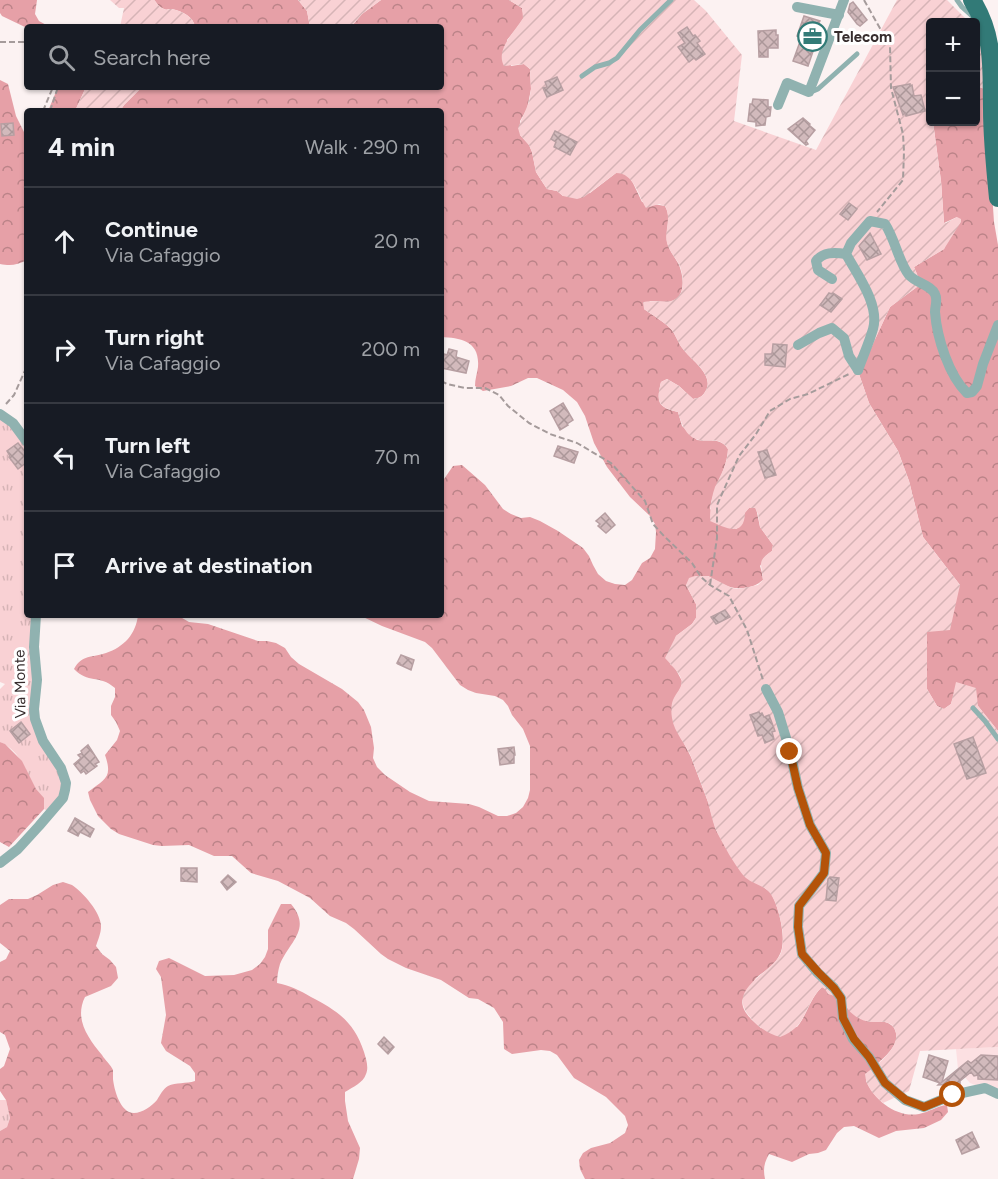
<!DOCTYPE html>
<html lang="en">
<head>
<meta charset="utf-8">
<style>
  :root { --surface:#171b24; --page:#242831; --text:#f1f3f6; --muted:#9ea1a6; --line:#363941 }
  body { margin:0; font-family:Figtree,sans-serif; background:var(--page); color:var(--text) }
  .controls { position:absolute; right:18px; top:18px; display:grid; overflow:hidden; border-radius:6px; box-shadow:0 2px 4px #0004 }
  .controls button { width:54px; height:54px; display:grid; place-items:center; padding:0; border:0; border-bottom:2px solid var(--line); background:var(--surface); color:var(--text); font:30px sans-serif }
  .stop { position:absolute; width:18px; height:18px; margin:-14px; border:4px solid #b45309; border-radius:50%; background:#fff }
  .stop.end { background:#b45309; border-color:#fff; box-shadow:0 2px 6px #0008 }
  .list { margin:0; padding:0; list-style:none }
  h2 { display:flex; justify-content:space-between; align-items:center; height:78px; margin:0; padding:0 24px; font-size:26px }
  h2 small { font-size:20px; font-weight:400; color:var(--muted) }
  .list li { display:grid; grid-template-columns:39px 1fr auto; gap:18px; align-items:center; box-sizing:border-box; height:108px; padding:0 24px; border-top:2px solid var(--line) }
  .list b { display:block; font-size:22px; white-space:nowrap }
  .list p { margin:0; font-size:20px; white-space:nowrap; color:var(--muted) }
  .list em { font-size:20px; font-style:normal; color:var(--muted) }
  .icon { flex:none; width:33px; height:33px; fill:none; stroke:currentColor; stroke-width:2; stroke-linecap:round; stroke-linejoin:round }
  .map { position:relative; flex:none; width:998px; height:1179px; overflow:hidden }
  .search { position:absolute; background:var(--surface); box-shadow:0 2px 4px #0004; left:24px; top:24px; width:420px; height:66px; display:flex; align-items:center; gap:15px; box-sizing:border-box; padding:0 21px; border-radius:6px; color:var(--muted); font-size:22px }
  .panel { position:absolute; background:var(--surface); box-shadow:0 2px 4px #0004; left:24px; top:108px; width:420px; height:510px; border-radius:6px }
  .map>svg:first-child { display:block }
  .built { fill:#fce0e2 }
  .grass { fill:url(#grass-tufts) }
  .forest { fill:url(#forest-crowns) }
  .garden { fill:url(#garden-furrows) }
  .building { fill:url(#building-cross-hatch); stroke:#b79fa2; stroke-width:1.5 }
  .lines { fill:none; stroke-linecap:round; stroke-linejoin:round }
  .path { stroke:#a59b9b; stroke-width:2; stroke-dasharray:6 3; stroke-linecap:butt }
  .lane { stroke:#90b2b0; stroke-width:5 }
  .street { stroke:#90b2b0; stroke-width:10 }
  .primary { stroke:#327a77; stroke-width:18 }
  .route { stroke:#b45309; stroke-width:8 }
  .labels { text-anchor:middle; stroke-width:6; stroke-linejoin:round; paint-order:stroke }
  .poi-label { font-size:15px; font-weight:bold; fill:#362c2d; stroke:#fff; text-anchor:start }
  .street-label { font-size:15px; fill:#362c2d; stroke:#fff }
</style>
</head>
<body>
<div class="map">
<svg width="998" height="1179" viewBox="0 0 998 1179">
  <defs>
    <pattern id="grass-tufts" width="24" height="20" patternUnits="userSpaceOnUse" patternTransform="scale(1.5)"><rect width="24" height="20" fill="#f9d1d4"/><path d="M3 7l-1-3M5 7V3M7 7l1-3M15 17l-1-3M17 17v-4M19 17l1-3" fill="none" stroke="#d6b4b6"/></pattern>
    <pattern id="forest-crowns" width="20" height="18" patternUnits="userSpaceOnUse" patternTransform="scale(1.5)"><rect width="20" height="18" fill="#e6a0a7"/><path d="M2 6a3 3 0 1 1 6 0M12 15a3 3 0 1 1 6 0" fill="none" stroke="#bb8388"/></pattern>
    <pattern id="garden-furrows" width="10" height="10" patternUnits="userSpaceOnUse" patternTransform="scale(1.5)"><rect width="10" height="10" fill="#f9d1d4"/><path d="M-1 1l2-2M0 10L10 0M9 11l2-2" fill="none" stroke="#d6b4b6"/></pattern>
    <pattern id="building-cross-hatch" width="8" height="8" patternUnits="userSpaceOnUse" patternTransform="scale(1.5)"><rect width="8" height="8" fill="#d2babc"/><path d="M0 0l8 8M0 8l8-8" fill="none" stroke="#ab9799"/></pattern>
  </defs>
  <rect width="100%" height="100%" fill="#fcf2f2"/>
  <polygon class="built" points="998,1047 998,1094 970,1083 958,1069 956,1049"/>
  <g class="grass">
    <path d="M0 415 27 443V615H36L34 709 66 783 50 812 44 809C44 795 42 798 35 788 25 771 21 751 0 742V689L5 684 0 682Z"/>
    <polygon points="0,1100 6,1100 10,1118 7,1127 0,1131"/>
  </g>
  <g class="forest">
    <polygon points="0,0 37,0 35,14 39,21 50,27 27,28 2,16 0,13"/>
    <path d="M154 0H298L307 11 310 27H195C194 17 182 11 172 9 166 9 167 11 162 8 158 6 157 3 154 0Z"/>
    <path d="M381 0H509L522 8 524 18 516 29 507 40 511 66 524 64 530 69 531 89 527 109 520 121V135L529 145 532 152 536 172 543 183 547 189 557 191 563 196 590 193 616 173H623L629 177 633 183 642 202 665 206C672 218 665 230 667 242 669 250 674 256 678 263 684 275 687 299 669 302 663 302 656 301 650 301L644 309C652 315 663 321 671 329 676 335 678 343 683 349 691 360 716 376 705 392 702 397 699 398 693 399L679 386 667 379 661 382C656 403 658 407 678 412L682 426 697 440C710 442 720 437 728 449 727 471 713 487 710 509L736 529C742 525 744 521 744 513L749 508H756L760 527 773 545 772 551 767 555 760 566 762 573 763 580C758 584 756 585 750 587 730 591 725 585 708 576L686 585 696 604V618L692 624 676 636 670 664 675 668 682 681 681 688 674 699 675 726 691 757 708 802 716 830 738 867 771 893C779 907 788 942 779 956 774 966 764 971 756 978 753 982 751 986 748 990 747 992 744 995 743 998 739 1010 753 1021 761 1028L797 1027C807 1015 810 998 822 987L841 998 866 1021C872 1022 879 1021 885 1022 889 1023 894 1026 895 1030 902 1046 881 1059 872 1069 869 1072 868 1077 866 1081 875 1101 897 1118 919 1114 929 1112 937 1106 947 1105L948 1112 941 1120 924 1128 896 1131 879 1138 854 1126 844 1127 837 1133 826 1150 818 1153 809 1154 792 1162 769 1154C764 1163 763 1169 765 1179H585L580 1169 579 1160 583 1153 591 1148 610 1143 625 1133 628 1125 625 1116 606 1097 574 1078 557 1055 550 1051 541 1050 512 1054 504 1049 503 1022 494 1008 478 999 469 998 441 980 406 968 388 959 381 954 354 929 346 923 330 916 310 898 278 881 251 873 232 856H214L189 845 162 846 153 845 119 834 111 829 98 816 90 800 88 792C105 779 113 778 105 755L117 740 120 731 116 722 111 715V706L115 697V688C99 674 88 684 74 669 82 654 92 658 106 653 124 647 136 634 138 615H177L189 622 208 624 258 641H267L276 643 285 648 291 657 299 664 342 689 358 702 364 710 371 727 374 748 373 758 377 767 385 775 410 792 429 801 469 804 479 807 498 816H507L516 813 523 807 528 798 530 790V746L523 729 512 715 508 706 503 700 495 696 476 693 468 690 460 685 432 648 425 642 382 626 359 615H441V481L442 482 453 466 462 465 485 485 503 509 511 514 521 518 530 517 540 521 558 531 583 548 589 556 593 565 598 574 606 581 615 584 625 585 632 580 642 563 650 558 655 549 656 532 655 524 650 516 630 497 607 467 594 443 585 416 577 402 563 390 537 378H528L511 386 483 391 475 386C475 379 477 374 478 367 480 341 461 338 441 337V111H120L124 105 142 87H441V27H351L362 14Z"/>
    <path d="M0 80 8 84 16 116 27 138V260C17 265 11 266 0 264Z"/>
    <polygon points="58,87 86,87 75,111 48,111"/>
    <polygon points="979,87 985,89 994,222 998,245 998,731 978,706 953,697 951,704 944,709 937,706 927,689 927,632 960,585 923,537 909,481 898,451 869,403 859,374 890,307 921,284 914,267 944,249 957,217 944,223 941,181 933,122 976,122 976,88"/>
    <polygon points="0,742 5,744 22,761 36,789 44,798 44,809 9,847 0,842"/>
    <path d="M63 882C66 883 69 884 72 885 83 892 102 914 101 927 101 933 98 940 96 946L102 954 110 960 116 967 118 978 111 986 85 997C74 1019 88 1038 102 1055 105 1060 111 1065 113 1070 113 1073 113 1076 113 1079 114 1089 119 1107 129 1112 138 1116 151 1107 157 1100 160 1095 163 1089 168 1086 176 1082 186 1084 195 1081V1073L190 1066 166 1051 161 1043 166 1015 161 977 156 969 159 961 169 958 205 976 234 975 252 970 260 964 265 957 268 949V930L281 904H291C312 929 290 941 280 964 278 971 277 977 277 983 289 985 301 991 311 997 338 1011 354 1022 364 1052 366 1059 369 1067 366 1074 363 1083 353 1087 345 1092V1101L348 1121 360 1148 359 1159 353 1179H0V1131L7 1127 10 1118 6 1100 0 1091V1069L4 1066 10 1049 5 1035 0 1032V962L6 959 10 951 0 943V905L9 899H28L37 895 53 885Z"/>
  </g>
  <g class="garden">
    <path d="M110 0H154C157 3 158 6 162 8 167 11 166 9 172 9 182 11 194 17 195 27H120L124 8H119Z"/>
    <polygon points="298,0 381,0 362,14 351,27 310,27 307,11"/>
    <path d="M509 0H694L706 11 742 55 734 121 816 150 897 0H947L969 22H930V122H933L941 181 944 223H946L957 217 961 219V222L944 249 914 267 921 284 890 307 859 374 869 403 898 451 909 481 923 537 960 585 950 630 927 632V689L937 706 944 709 951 704 956 682 976 688 978 706 998 731V1047L920 1051 909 1091 883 1103C874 1095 866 1087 865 1074 877 1066 902 1046 895 1030 893 1026 892 1024 888 1023 884 1021 879 1022 874 1022 858 1022 848 1012 841 998L828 994 825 989 822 987C803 1005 809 1026 780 1037 768 1034 758 1027 750 1017 725 988 771 975 781 953 783 947 783 940 783 935 782 923 776 896 766 889 760 885 752 883 746 878 737 870 720 839 715 828 712 819 710 810 708 802 703 787 697 773 692 759 687 745 674 733 672 718 671 712 671 705 673 700 677 691 685 686 680 676 676 669 670 664 665 658L676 636 692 624 696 618V604L686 585 689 578 695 576H708L732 588 738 589 758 585 763 580C762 564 756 561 772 551L773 545 760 527 758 514 755 508H749L745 513C744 539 724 527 710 521 710 509 711 498 715 487 721 474 728 463 728 449 714 427 691 460 678 412 658 407 656 402 661 382L667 379 679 386 693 399C699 398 702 397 705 392 716 375 691 360 683 349 678 343 676 335 671 329 663 321 652 315 644 309L643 302C652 300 663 303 671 301 687 296 684 275 679 264 675 257 669 251 667 243 664 230 672 218 665 206L659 204 646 208C638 195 634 173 616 173L584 197 577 199 563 196 557 191 547 189 536 172 532 152 529 145 520 135 518 128 529 102 531 89 530 69 524 64 504 66C495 49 515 32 523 18L522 8Z"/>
    <polygon points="976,29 977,31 987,72 985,89 979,87 976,88"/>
    <polygon points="86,87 142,87 124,105 120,111 75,111"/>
  </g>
  <g class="building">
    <polygon points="853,2 867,20 860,26 857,24 848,12 850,4"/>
    <polygon points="804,16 820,21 810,37 821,28 808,66 793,61 801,39 804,41 807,39 797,36"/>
    <polygon points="687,27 693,36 695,35 700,41 697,43 705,54 696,60 694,58 689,62 678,47 685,43 678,33"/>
    <polygon points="776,30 776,35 778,35 778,48 768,48 768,57 759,57 758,31"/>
    <polygon points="557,77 563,90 547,97 543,88 547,87 545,82"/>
    <polygon points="910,84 910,86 912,85 914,96 921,95 925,111 906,116 905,113 903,115 893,87"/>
    <polygon points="753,99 768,100 768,107 771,107 770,116 766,117 765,125 756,126 756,122 748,121 750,104 752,104"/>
    <polygon points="803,118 810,124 809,125 815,130 806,141 808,144 806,145 788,129"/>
    <polygon points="13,123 14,135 2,136 1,124"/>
    <polygon points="555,131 577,142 570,155 554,147 556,142 551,139"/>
    <polygon points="849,203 857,209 848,220 840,214"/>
    <polygon points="870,233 881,254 867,260 859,246"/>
    <polygon points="829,293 832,294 833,293 842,299 831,312 820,305"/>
    <polygon points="773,344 787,345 785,367 765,365 765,354 772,354"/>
    <polygon points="449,349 457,351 456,357 469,361 466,373 441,368 444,354 447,355"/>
    <polygon points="563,403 573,420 567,424 568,425 560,430 550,411"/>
    <polygon points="18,443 27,454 27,462 18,469 9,457 10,456 7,451"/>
    <polygon points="558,446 578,452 574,463 554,456"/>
    <polygon points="767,450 776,475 765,478 759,461 761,460 758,452"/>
    <polygon points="605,513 615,525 606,533 598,526 600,524 596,521"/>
    <polygon points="725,610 730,617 716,624 711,617"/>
    <polygon points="401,655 414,660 411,670 398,664 399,663 397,663"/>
    <polygon points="759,712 760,714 762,713 764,717 769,715 775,731 772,732 774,739 765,743 762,735 758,736 750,715"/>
    <polygon points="21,722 30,734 19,743 10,731"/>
    <polygon points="973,737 986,773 967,779 954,744"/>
    <polygon points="88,745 99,762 95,764 97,766 86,774 84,771 81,773 74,764 81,758 78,755 82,753 81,751"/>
    <polygon points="514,747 515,755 514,755 514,763 500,765 498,749"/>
    <polygon points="75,818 94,829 90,837 80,832 78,836 68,831"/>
    <polygon points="181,868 197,868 197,882 181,881"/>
    <polygon points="228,875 236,882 227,890 221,882"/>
    <polygon points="830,877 839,878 836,901 826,900 828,879"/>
    <polygon points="384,1037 394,1047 388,1054 378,1044"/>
    <polygon points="929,1055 948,1061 942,1082 968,1061 971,1063 981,1055 998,1056 998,1080 978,1079 978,1075 974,1076 971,1072 960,1081 960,1084 938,1085 940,1083 923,1077"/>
    <polygon points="972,1132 979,1147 962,1154 956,1140"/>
  </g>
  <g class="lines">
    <g class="path">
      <polyline points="864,0 890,46 891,88 903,134 904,152 903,180 877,212"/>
      <polyline points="0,42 27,42"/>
      <polyline points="43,111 53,87"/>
      <polyline points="50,111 58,87"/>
      <polyline points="441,381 447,384 465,388 485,388 499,395 508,406 529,423 550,434 577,443 611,463 645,501 653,524 664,536 692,563 701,577 710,585 729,596 747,630 763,680"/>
      <polyline points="6,404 14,395 27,366"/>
      <polyline points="710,585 717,538 717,505 739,456 756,434 770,411 790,399 808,394 849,374"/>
    </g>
    <g class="lane">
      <polyline points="957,0 962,7 972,16"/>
      <polyline points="582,76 595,67 609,63 617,58 640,30 671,0"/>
      <polyline points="811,92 818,89 857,54"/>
      <polyline points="973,708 985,721 998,739"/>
    </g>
    <g class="street">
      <polyline points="797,7 839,15"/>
      <polyline points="778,105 787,83 809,92 844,0"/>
      <path d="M832 279 818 270 816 261C823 252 834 252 846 254"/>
      <polyline points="798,345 819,333 832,328 844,338 849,356 858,370"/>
      <path d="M858 370C863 356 869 343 873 329 880 305 857 274 846 254L851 243 870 221 885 224C895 239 899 263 909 275 916 283 931 285 935 294 938 300 935 306 935 312 937 338 949 376 967 393L972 392 977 386 983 364 998 325"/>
      <polyline points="0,414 13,423 27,442"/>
      <polyline points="766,689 778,712 790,751 798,788 810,825 826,853 824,873 799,906 798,927 802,954 817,972 834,988 841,998 843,1018 853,1039 869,1057 885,1083 905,1100 924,1107 953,1095 985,1088 998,1094"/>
      <polyline points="0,863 18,849 39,826 63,798 65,790 66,783 61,768 43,741 35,719 34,709 37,680 34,647 36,615"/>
    </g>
    <path class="primary" d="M972 0C995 37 991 68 992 109 992 138 995 168 998 198"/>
  </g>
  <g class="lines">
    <polyline class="route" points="790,752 798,788 810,825 826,853 824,873 799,906 798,927 802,954 818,972 834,988 841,998 843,1018 854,1039 869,1057 885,1083 906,1100 924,1107 953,1095"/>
  </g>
  <defs>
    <symbol id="office-ring" viewBox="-11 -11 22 22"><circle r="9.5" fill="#fff" stroke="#327b77" stroke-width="1.5"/><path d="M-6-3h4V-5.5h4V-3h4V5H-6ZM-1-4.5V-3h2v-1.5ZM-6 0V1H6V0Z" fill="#327b77"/></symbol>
  </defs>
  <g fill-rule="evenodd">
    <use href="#office-ring" x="796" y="20" width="33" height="33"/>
  </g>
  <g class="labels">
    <g class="poi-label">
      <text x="834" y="42">Telecom</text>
    </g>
    <g class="street-label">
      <text transform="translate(20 684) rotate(-91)" y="5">Via Monte</text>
    </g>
  </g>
</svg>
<div class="controls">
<button>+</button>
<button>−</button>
</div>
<div class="stop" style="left:953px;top:1095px"></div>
<div class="stop end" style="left:790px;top:752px"></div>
<div class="search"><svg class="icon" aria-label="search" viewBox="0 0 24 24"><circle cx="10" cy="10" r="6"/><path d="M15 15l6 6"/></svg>Search here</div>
<section class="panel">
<h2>4 min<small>Walk · 290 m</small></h2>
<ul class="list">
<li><svg class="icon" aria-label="ahead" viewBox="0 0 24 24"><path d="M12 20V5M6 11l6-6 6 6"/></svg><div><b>Continue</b><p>Via Cafaggio</p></div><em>20 m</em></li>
<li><svg class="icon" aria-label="right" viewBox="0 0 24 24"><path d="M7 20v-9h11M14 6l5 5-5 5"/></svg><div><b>Turn right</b><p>Via Cafaggio</p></div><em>200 m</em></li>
<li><svg class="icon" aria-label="left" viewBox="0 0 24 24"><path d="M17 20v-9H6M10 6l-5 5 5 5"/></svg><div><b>Turn left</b><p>Via Cafaggio</p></div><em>70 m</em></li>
<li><svg class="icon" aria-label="arrive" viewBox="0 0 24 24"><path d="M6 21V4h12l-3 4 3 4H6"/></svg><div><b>Arrive at destination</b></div></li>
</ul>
</section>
</div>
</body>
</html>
